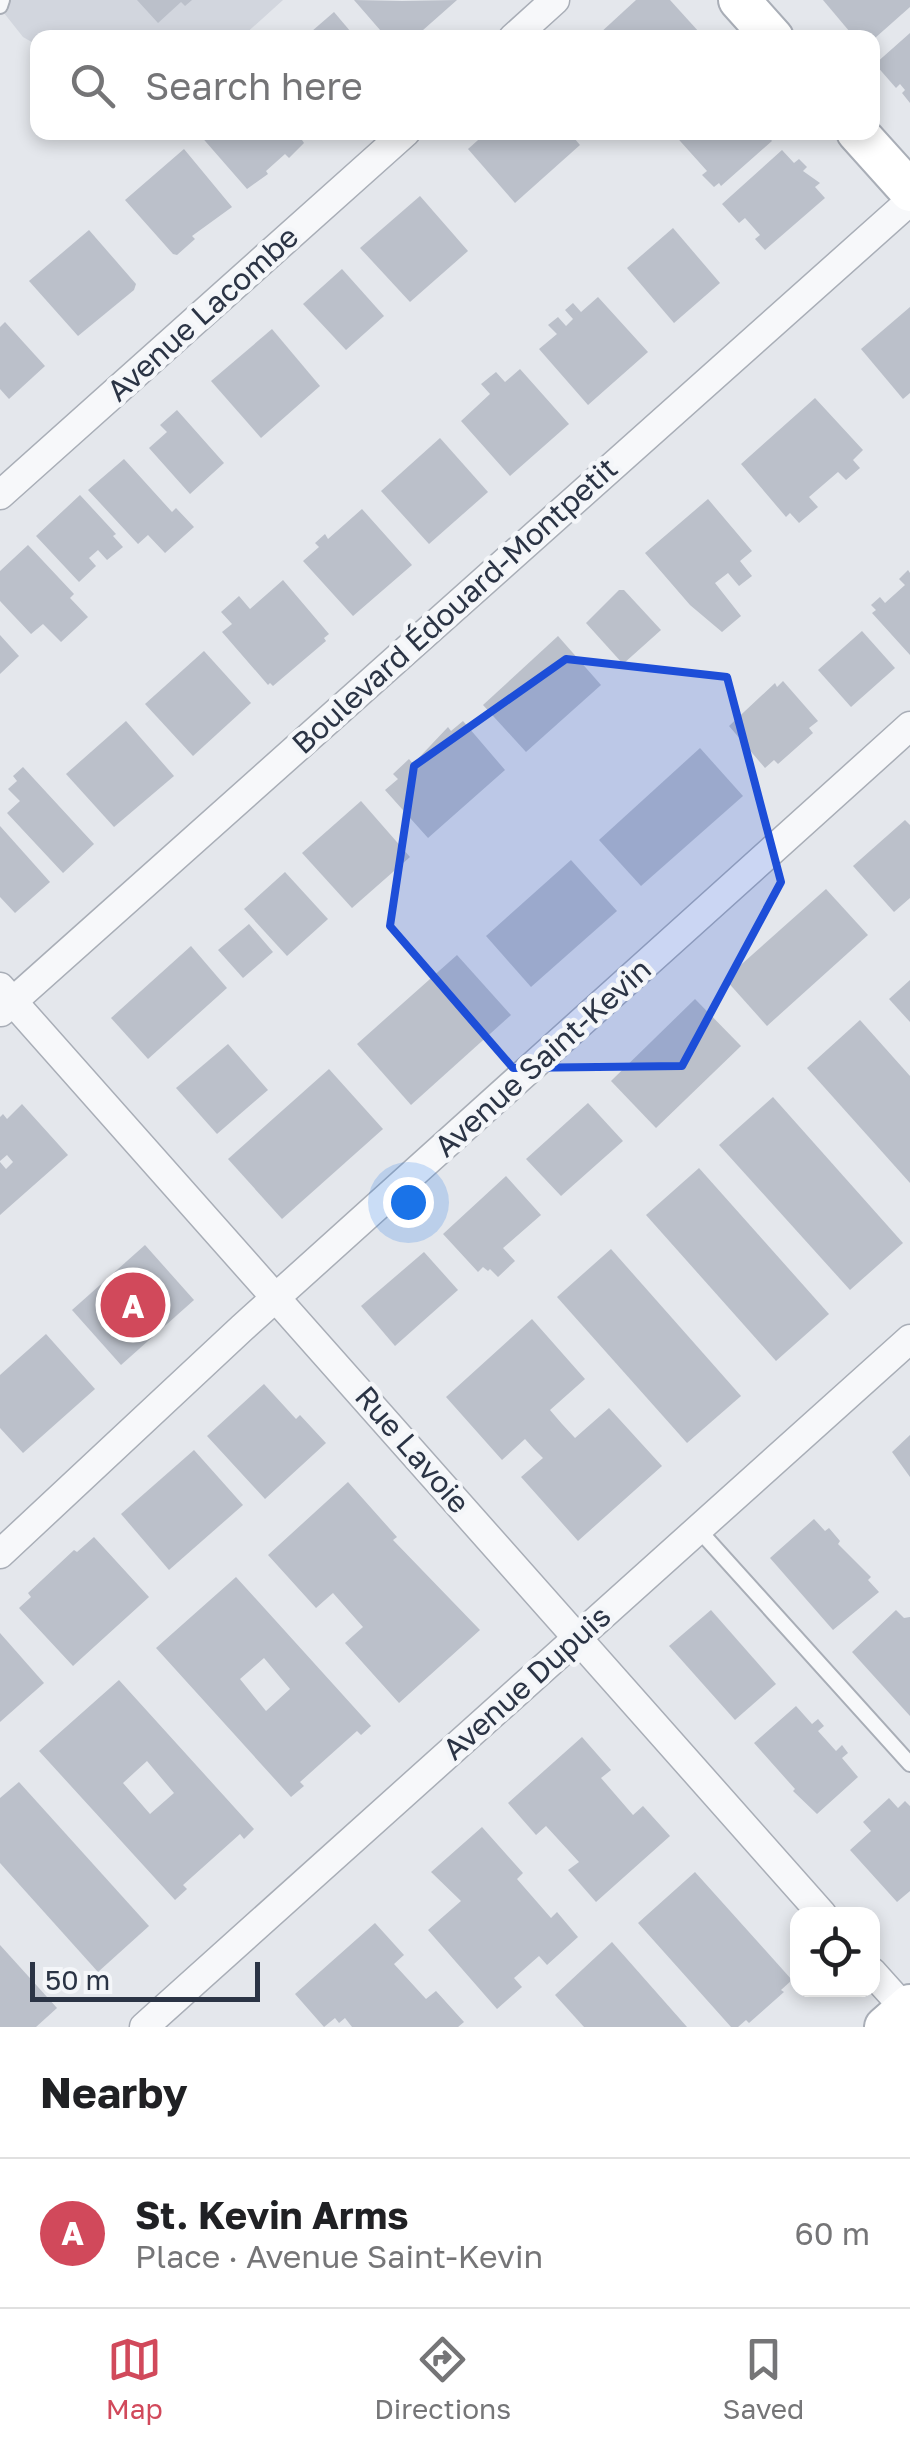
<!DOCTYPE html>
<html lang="en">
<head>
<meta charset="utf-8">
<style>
  :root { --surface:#fff; --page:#f6f6f6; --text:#202124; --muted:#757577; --line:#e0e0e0; --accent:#d1495b }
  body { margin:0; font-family:"Golos Text",sans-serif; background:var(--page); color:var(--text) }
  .controls { position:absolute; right:30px; bottom:30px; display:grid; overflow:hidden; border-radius:20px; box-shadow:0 5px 15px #0003 }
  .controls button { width:90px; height:90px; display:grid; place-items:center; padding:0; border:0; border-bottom:2px solid var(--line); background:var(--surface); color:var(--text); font:50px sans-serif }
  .scale { position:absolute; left:30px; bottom:25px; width:230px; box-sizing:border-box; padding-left:10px; border:5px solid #2b3445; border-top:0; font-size:28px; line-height:35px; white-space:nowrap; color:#2b3445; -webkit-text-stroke:8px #f4f6f9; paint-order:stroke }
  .you { position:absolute; left:408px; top:1202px; width:35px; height:35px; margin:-25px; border:8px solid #fff; border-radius:50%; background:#1a73e8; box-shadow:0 0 0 15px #1a73e833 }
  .badge { display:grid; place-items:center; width:65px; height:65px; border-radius:50%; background:var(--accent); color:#fff; font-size:32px; font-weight:700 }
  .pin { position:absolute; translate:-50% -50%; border:5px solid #fff; box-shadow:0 2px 10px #0006 }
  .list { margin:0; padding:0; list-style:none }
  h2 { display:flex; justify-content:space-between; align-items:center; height:130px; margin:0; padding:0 40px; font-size:42px }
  h2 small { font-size:32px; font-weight:400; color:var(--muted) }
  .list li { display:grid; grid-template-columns:65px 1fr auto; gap:30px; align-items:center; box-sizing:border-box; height:150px; padding:0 40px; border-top:2px solid var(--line) }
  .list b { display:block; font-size:38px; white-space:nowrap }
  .list p { margin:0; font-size:32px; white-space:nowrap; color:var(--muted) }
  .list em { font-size:32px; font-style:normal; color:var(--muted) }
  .icon { flex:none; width:55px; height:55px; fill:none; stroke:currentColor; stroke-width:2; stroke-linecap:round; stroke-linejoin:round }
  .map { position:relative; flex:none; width:910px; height:2027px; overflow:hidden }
  .search { position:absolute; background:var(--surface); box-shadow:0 5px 15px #0003; left:30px; right:30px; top:30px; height:110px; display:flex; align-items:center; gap:25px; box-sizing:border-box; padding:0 35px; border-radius:20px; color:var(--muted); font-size:38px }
  .sheet { height:280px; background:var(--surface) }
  nav { display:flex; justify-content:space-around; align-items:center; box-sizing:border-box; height:140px; border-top:2px solid var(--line); background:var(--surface); font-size:28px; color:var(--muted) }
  nav a { display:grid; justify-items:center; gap:5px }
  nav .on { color:var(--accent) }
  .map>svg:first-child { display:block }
  .built { fill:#d2d6de }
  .building { fill:#bbc0ca; fill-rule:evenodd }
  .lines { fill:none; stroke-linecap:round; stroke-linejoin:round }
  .lane-casing { stroke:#a9aeb7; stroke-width:18 }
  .street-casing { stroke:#a9aeb7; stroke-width:31 }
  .secondary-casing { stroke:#a9aeb7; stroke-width:44 }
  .lane { stroke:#f7f8fa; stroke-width:14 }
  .street { stroke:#f7f8fa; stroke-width:28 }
  .secondary { stroke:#fff; stroke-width:40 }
  .marked { fill:#1d4ed8; fill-opacity:0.2; stroke:#1d4ed8; stroke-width:8; stroke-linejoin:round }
  .labels { text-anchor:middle; stroke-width:9; stroke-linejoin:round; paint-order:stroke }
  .street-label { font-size:30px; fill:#2b3445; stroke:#f4f6f9 }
</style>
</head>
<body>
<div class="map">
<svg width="910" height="2027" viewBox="0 0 910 2027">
  <rect width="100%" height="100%" fill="#e4e7ec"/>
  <polygon class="built" points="0,0 283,0 242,37 38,38 37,45 23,37 0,8"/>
  <g class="building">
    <polygon points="137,0 192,0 185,6 181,2 158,23"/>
    <polygon points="354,0 402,1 457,0 414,38 387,38"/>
    <polygon points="636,0 670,0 699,32 693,38 602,38 599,34"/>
    <polygon points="823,0 910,0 910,7 875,38 855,38"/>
    <polygon points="334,12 356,38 304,38"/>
    <polygon points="910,33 910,103 902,93 905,90 900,84 896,88 875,64"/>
    <polygon points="201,132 244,132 251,140 257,135 255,132 303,132 306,136 302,140 304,143 289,158 285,154 266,171 268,174 247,189 199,134"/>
    <polygon points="487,132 569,132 580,145 515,203 468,149"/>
    <polygon points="672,132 765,132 772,141 721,186 719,183 714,187 702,175 707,171"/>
    <polygon points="184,149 232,207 192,236 195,239 177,255 173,254 125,200"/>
    <polygon points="782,150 794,163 799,159 807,167 803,171 820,183 815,187 825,198 765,250 755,239 760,235 745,218 739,223 722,204"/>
    <polygon points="420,196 468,251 410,302 360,248"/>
    <polygon points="673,228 720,283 674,323 627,268"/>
    <polygon points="89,230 136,284 134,290 78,336 29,281"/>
    <polygon points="342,269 384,316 346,350 303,304"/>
    <polygon points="598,297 648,352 588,405 539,349 557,334 548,325 558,317 566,326 573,319 565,310 573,303 581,312"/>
    <polygon points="910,307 910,393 903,399 861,349"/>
    <polygon points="5,322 45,366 9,399 0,389 0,327"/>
    <polygon points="272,329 320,386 261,438 211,381"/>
    <polygon points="520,369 569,424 510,476 461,421 490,394 481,384 496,372 505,382"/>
    <polygon points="815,398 863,450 853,460 860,468 846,480 838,472 809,497 818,507 799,523 790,513 786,517 741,464"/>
    <polygon points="177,410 224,463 190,494 149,448 167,432 160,425"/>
    <polygon points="440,438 488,492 429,544 381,491"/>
    <polygon points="124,459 172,512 176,508 194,527 165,553 148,535 138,544 88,490"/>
    <polygon points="80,495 116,534 113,536 123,547 107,560 98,550 89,558 96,566 79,582 36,536"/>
    <polygon points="708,499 752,551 740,561 752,576 739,586 728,573 715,583 741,616 722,632 690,605 645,553"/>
    <polygon points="362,509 412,565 353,616 303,561 319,547 315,543 325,534 328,539"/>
    <polygon points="28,545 74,594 70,598 88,617 61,642 43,624 31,634 0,601 0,571"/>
    <polygon points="908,570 910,573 910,655 872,613 876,610 871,605 880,597 885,603 905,585 899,579"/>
    <polygon points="283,580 329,634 324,638 326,641 273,686 270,683 268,685 222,632 232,624 221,612 239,596 250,609"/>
    <polygon points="619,590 624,590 661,630 623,664 586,623"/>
    <polygon points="862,631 895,668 851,707 818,670"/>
    <polygon points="0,635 19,656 0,674"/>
    <polygon points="558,636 601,685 526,752 483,705"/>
    <polygon points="204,651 251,703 193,756 145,704"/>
    <polygon points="783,681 818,721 809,728 813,733 778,764 774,760 765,768 729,726 775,683 777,687"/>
    <polygon points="126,721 174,776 114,827 66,774"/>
    <polygon points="463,721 505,770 428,838 385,790 398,779 393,774 409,759 413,764 448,727 451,731"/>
    <polygon points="700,748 743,796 641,886 599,840"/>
    <polygon points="23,767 94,844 63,873 7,813 20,801 8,789 17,781 13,776"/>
    <polygon points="361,801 410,857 352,908 302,853"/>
    <polygon points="905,820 910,825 910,898 894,912 853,866"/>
    <polygon points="0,826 50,882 15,913 0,897"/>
    <polygon points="571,860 617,911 531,987 486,936"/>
    <polygon points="285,872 328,919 287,956 244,909"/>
    <polygon points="826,889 868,935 767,1026 725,979"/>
    <polygon points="249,924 273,952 243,978 218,950"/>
    <polygon points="191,946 227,988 148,1059 111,1018"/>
    <polygon points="457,955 511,1015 411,1105 357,1044"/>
    <polygon points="910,980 910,1022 889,999"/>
    <polygon points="695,999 741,1046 656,1128 611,1081"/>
    <polygon points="860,1020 910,1076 910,1183 807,1068"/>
    <polygon points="228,1044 268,1090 217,1134 176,1088"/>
    <polygon points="329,1069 383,1129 282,1219 228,1159"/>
    <polygon points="773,1097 903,1243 850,1290 719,1145"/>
    <polygon points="588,1103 623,1141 561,1196 526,1159"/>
    <polygon points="22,1104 68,1155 0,1215 0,1162 6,1169 13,1162 7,1155 0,1161 0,1117 3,1114 7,1119"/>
    <polygon points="699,1168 829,1314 776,1361 646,1215"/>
    <polygon points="506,1176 541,1215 503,1248 515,1261 498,1277 490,1269 488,1271 483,1267 478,1272 443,1234"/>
    <polygon points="145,1245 194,1300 121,1365 72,1310"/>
    <polygon points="611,1249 741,1396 687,1443 557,1297"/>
    <polygon points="424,1252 458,1290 395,1346 361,1306"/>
    <polygon points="532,1319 585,1379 550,1410 562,1424 575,1438 609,1408 662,1466 578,1541 521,1477 543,1458 534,1449 525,1439 502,1460 446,1397"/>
    <polygon points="46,1334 95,1389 23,1453 0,1428 0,1375"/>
    <polygon points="264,1384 296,1419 300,1415 326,1443 265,1499 207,1436"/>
    <polygon points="910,1435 910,1477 892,1452"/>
    <polygon points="194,1450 243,1505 169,1570 121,1514"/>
    <polygon points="348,1482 397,1537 393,1540 480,1630 399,1703 345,1643 363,1627 333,1593 316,1608 268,1555"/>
    <polygon points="814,1519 825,1531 829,1528 840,1541 838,1544 871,1577 868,1580 879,1592 833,1630 770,1558"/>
    <polygon points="94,1537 149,1597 73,1666 19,1608 31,1597 28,1593 74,1550 77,1552"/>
    <path d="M236 1577 371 1726 361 1735 357 1731 300 1782 304 1786 291 1797 156 1648ZM264 1658 290 1689 266 1711 240 1679Z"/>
    <polygon points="711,1610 776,1684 735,1720 669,1646"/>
    <polygon points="896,1610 904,1618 910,1617 910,1716 852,1652"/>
    <polygon points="0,1633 44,1683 0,1722"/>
    <path d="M119 1680 254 1829 244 1839 240 1834 183 1885 187 1889 175 1900 39 1751ZM147 1761 174 1793 150 1814 123 1783Z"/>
    <polygon points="796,1706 812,1724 818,1719 824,1726 818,1731 836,1751 842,1745 848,1753 842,1758 858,1777 817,1814 793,1791 795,1789 754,1743"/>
    <polygon points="582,1737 611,1770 601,1778 633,1815 643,1806 670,1836 596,1902 568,1870 579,1862 546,1826 536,1835 508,1803"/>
    <polygon points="19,1782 149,1926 98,1972 0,1863 0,1798"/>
    <polygon points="889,1798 898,1808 905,1801 910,1806 910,1891 897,1902 850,1850 871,1831 863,1822"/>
    <polygon points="482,1827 523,1873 517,1879 551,1918 557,1912 578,1937 547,1965 539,1956 514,1978 522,1987 497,2009 428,1930 461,1901 431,1872"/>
    <polygon points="695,1872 792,1980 781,1990 784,1992 749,2023 746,2020 738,2027 731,2027 638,1923"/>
    <polygon points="375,1923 404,1955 394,1964 426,1999 436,1991 464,2022 458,2027 352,2027 345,2018 339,2023 335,2018 324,2027 295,1994"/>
    <polygon points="612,1942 687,2027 584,2027 555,1995"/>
    <polygon points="0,1945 57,2008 36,2027 0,2027"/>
  </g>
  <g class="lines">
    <defs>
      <g id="lane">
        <polyline points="0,6 2,0"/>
        <polyline points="698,1529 910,1764"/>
      </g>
      <g id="street">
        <polyline points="513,38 555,0"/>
        <polyline points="0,495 406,132"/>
        <polyline points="0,987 822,1914"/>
        <polyline points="1,1012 910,201"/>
        <polyline points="0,1554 242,1328 910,726"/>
        <polyline points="872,1972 910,2014"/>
        <polyline points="144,2027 910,1339"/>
      </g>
      <g id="secondary">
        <polyline points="739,0 773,38"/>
        <polyline points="857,132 910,191"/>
        <polyline points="885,2027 910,2005"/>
      </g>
    </defs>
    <use href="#lane" class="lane-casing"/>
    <use href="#street" class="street-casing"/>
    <use href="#secondary" class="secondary-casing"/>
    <use href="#lane" class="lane"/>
    <use href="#street" class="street"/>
    <use href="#secondary" class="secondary"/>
  </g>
  <path class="marked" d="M566 659 727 677 781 882 682 1066 513 1068 390 926 414 766Z"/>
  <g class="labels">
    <g class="street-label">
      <text transform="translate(203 314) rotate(-42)" y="10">Avenue Lacombe</text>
      <text transform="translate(455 606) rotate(-42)" y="10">Boulevard Édouard-Montpetit</text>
      <text transform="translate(543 1058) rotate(-42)" y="10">Avenue Saint-Kevin</text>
      <text transform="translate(412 1450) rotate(49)" y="10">Rue Lavoie</text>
      <text transform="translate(527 1683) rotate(-42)" y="10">Avenue Dupuis</text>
    </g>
  </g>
</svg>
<div class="controls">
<button><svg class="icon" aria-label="locate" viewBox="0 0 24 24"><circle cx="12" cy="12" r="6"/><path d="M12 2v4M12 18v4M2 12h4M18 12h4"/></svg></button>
</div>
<div class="scale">50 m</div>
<div class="you"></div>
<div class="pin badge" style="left:133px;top:1305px">A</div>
<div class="search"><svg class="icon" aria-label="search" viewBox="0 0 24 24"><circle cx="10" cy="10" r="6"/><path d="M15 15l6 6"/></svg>Search here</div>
</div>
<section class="sheet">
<h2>Nearby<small></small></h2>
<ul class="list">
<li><span class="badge">A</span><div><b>St. Kevin Arms</b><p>Place · Avenue Saint-Kevin</p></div><em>60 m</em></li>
</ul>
</section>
<nav>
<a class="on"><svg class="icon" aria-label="map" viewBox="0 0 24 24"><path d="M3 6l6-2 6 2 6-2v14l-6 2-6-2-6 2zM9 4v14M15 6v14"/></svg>Map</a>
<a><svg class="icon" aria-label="directions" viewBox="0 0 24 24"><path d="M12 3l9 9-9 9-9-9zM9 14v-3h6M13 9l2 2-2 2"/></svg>Directions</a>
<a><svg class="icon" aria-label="saved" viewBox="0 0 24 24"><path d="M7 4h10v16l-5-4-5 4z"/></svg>Saved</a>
</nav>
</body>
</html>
